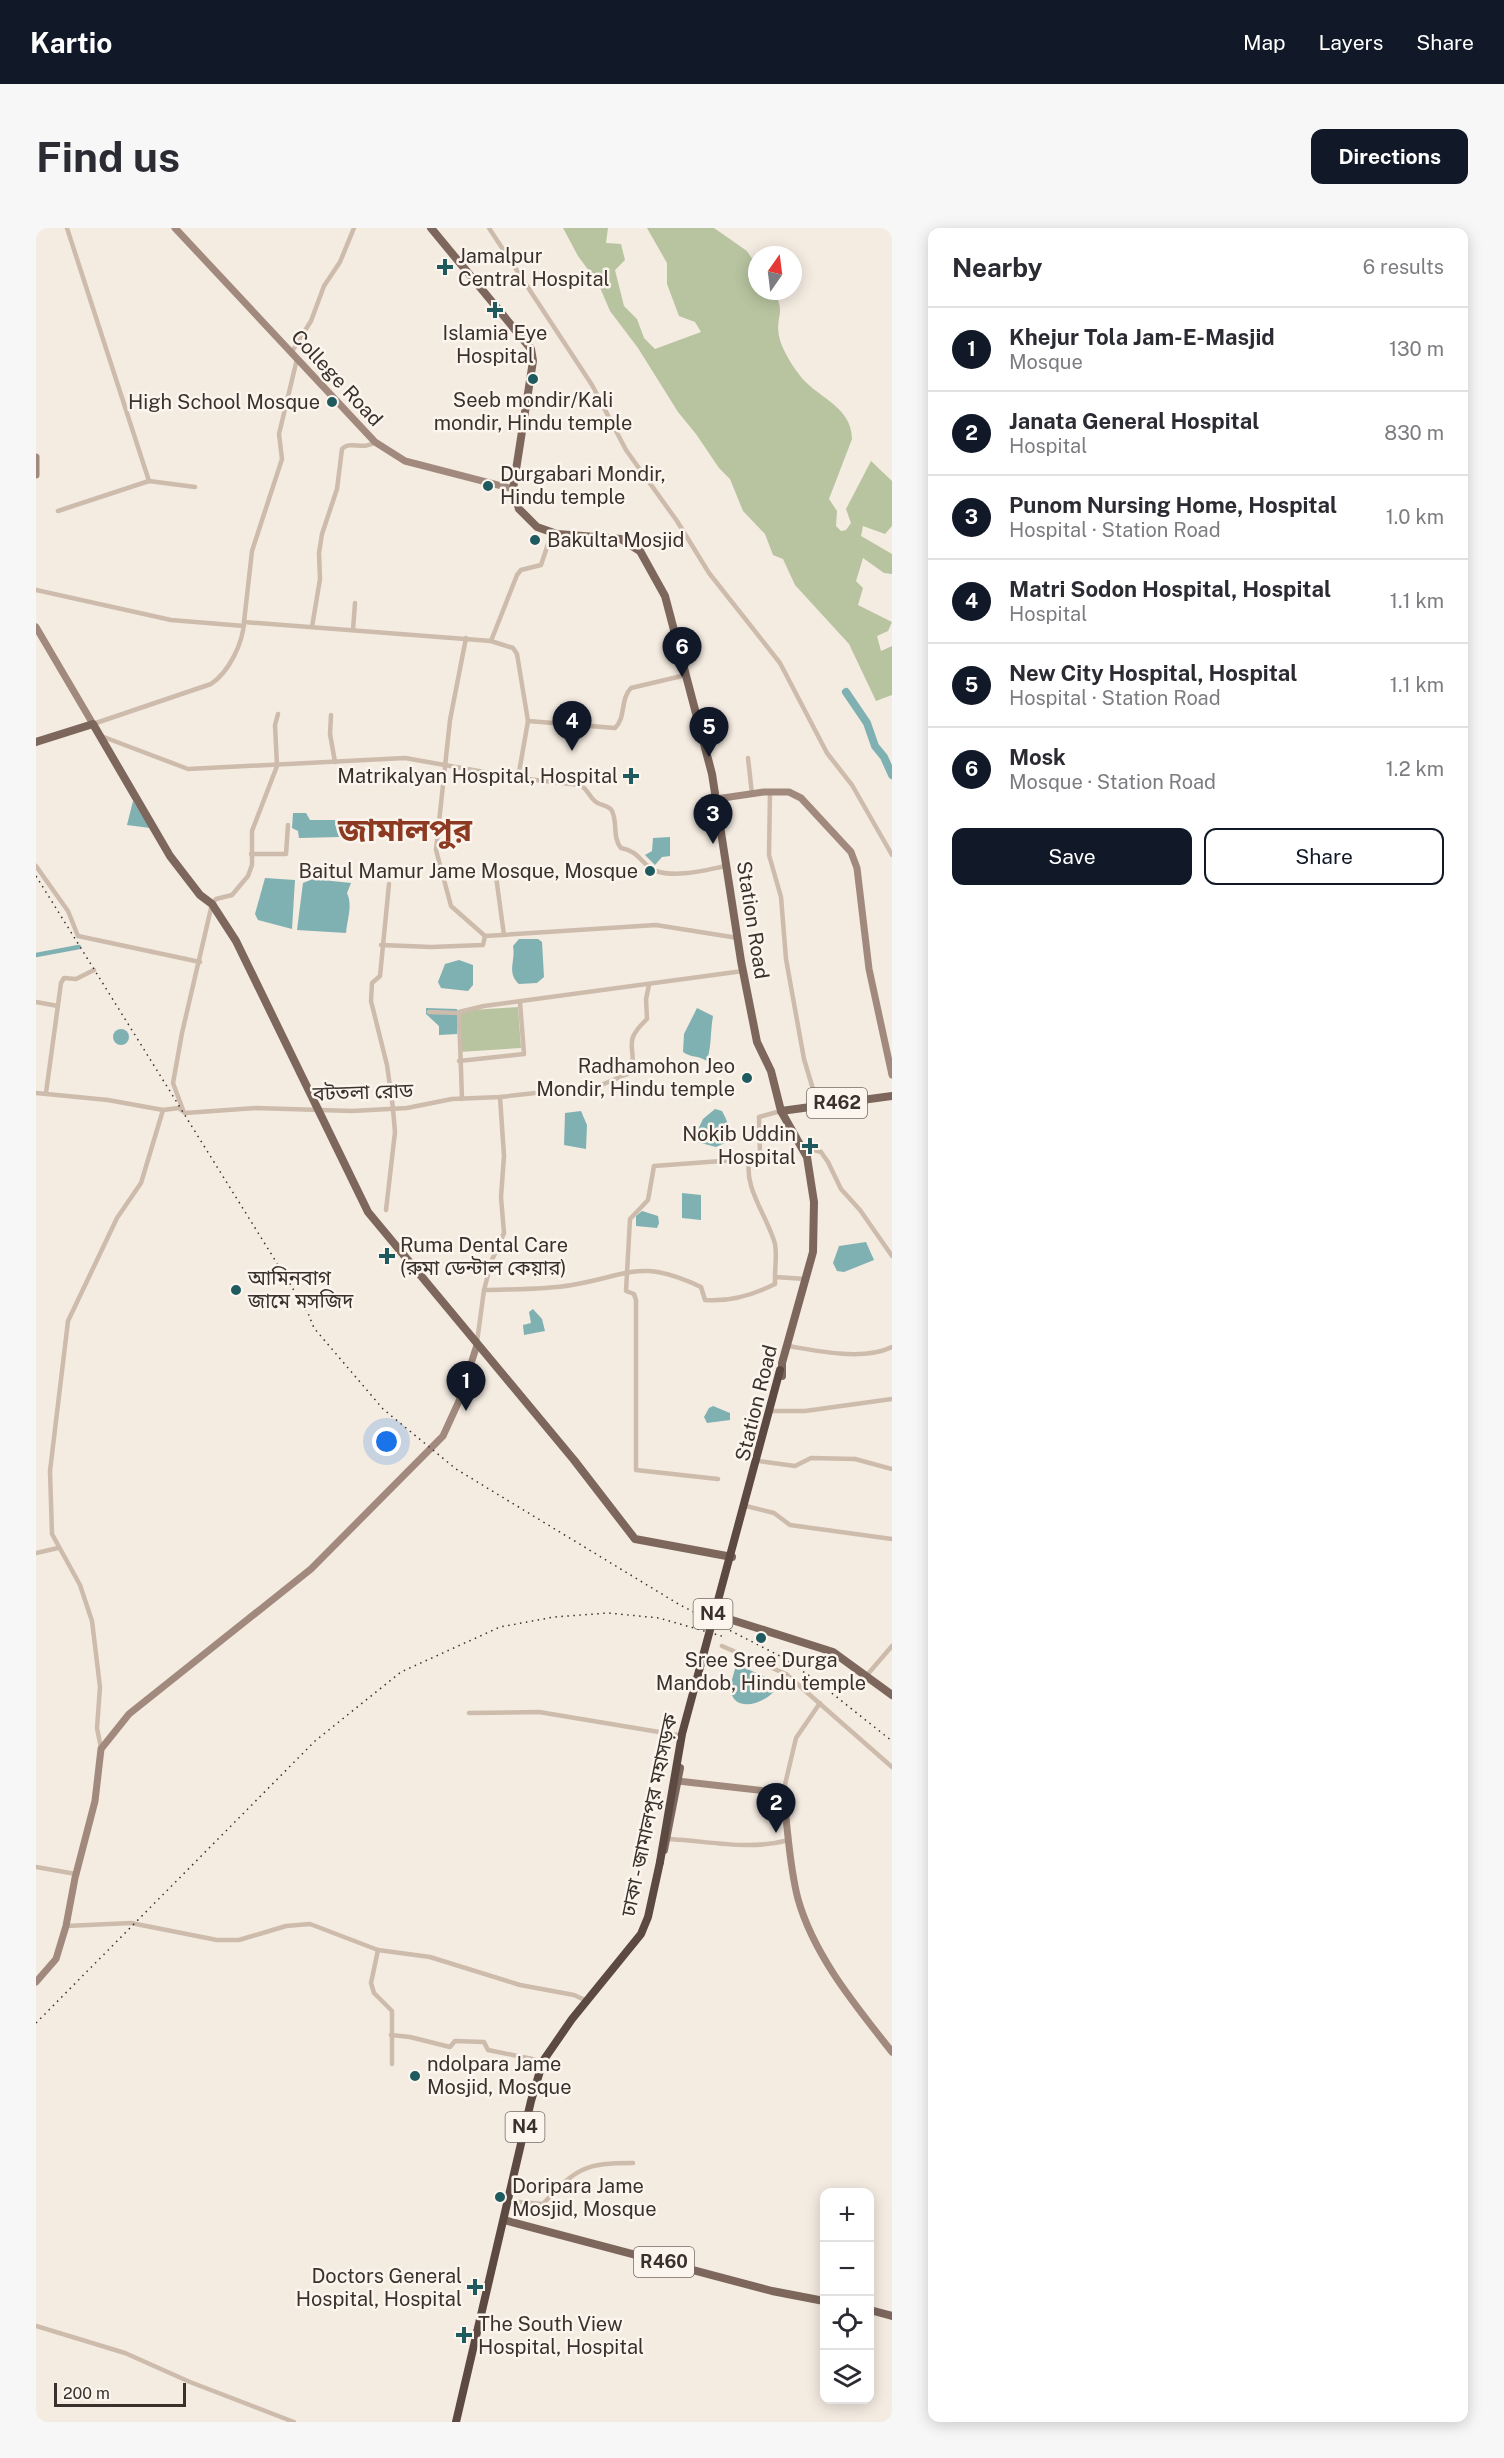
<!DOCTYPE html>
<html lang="en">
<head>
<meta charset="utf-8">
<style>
  :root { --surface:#fff; --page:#f7f7f7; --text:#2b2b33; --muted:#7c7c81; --line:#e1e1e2; --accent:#111827 }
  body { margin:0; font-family:"Public Sans","Noto Sans Bengali",sans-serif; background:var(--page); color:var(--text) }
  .controls { position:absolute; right:18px; bottom:18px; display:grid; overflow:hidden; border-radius:12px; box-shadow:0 3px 15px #0003 }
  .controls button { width:54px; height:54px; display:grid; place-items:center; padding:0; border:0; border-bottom:2px solid var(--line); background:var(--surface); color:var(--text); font:30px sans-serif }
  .compass { position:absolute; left:712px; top:18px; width:54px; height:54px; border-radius:50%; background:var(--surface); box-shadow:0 3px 15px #0003; rotate:14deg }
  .scale { position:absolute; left:18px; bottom:15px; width:132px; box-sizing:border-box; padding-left:6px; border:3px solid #3b302b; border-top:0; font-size:16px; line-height:21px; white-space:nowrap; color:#3b302b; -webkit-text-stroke:4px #fbf5ee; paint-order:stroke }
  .you { position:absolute; left:351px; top:1214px; width:21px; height:21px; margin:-15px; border:4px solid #fff; border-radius:50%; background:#1a73e8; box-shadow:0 0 0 9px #1a73e833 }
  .badge { display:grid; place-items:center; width:39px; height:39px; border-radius:50%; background:var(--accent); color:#fff; font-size:20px; font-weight:700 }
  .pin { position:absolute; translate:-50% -50px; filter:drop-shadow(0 2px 3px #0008) }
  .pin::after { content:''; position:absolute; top:32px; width:21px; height:18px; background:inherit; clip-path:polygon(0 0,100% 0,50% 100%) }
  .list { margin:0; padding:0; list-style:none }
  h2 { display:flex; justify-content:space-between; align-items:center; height:78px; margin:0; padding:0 24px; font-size:26px }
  h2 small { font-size:20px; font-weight:400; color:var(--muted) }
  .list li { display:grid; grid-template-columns:39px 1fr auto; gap:18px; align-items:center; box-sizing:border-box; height:84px; padding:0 24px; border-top:2px solid var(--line) }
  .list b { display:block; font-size:22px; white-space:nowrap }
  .list p { margin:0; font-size:20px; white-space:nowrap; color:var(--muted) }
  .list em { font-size:20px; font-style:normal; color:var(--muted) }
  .actions { display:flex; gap:12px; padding:18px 24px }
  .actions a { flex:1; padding:14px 0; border:2px solid var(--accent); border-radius:12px; text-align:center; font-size:21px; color:var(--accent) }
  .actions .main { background:var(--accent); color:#fff }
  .icon { flex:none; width:33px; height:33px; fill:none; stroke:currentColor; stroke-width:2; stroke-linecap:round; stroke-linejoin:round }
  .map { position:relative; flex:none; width:856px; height:2194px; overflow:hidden; border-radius:12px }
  header { display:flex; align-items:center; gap:36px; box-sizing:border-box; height:84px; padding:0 30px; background:var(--accent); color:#fff }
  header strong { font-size:28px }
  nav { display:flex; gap:33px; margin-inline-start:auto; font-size:21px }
  .intro { display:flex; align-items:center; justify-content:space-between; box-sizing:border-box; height:144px; padding:0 36px }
  h1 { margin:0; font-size:42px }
  .button { padding:15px 27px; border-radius:12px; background:var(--accent); color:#fff; font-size:21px; font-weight:700 }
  main { display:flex; gap:36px; padding:0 36px }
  aside { flex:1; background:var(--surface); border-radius:12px; box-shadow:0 3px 15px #0003 }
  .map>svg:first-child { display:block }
  .green { fill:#b8c4a0 }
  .water { fill:#7fb0b2 }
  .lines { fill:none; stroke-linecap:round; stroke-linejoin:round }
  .canal { stroke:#7fb0b2; stroke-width:4.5 }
  .river { stroke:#7fb0b2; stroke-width:8 }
  .street { stroke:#cdbbac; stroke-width:4.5 }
  .secondary { stroke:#a18a7d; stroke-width:7 }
  .primary { stroke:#7d675c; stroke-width:8 }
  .highway { stroke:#5c4a42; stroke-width:8 }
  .rail { stroke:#3b302b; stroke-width:1.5; stroke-dasharray:1.5 4.5; stroke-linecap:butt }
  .highway-bridge { stroke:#5c4a42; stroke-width:8 }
  .poi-dot { fill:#1f5a5e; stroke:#fbf5ee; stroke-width:2 }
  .labels { text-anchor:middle; stroke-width:5; stroke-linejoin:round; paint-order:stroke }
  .shield { fill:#fbf5ee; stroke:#756b66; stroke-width:1.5 }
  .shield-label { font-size:18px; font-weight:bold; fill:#3b302b }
  .poi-label { font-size:20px; fill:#3b302b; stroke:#fbf5ee; text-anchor:start }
  .street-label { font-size:20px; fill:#3b302b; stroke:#fbf5ee }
  .town-label { font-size:32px; font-weight:bold; fill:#8c3b22; stroke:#fbf5ee }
</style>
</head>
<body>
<header>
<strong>Kartio</strong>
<nav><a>Map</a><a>Layers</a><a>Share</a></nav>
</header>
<div class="intro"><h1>Find us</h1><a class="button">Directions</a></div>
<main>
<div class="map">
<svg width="856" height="2194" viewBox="0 0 856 2194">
  <rect width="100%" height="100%" fill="#f4ebe1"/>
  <g class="green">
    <path d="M527 0H572L570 15 585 16 589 32 579 42 588 78 601 91 608 110 619 121 665 104 659 94 643 88 631 56V35L611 0H678L711 23 721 38V63H737C751 84 739 88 743 108 745 119 755 136 762 145 778 169 816 177 816 211L793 271 801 283 800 298 805 303 810 302 815 295 810 281 835 233 856 253V298L849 306 827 298 825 308 856 326V346L848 345 827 330 820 353 827 360 822 377 856 394 852 403 841 408 845 423 856 418V467L840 473 813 416 759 357 747 331 737 327 729 306 707 283 694 251 683 240 660 206 642 184 602 120 574 83 562 55 542 28Z"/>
    <polygon points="482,779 485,820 423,824 420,783"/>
  </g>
  <g class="water">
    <polygon points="97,573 114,600 91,597"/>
    <polygon points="257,585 270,585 274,592 301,592 304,609 263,610 262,603 256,600"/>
    <polygon points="634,609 634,628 626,629 619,637 609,627 616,623 617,610"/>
    <polygon points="229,650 259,652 256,701 222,692 219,686"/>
    <path d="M277 651 315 655 311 665C317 677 311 692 310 705L261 702 267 655Z"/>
    <path d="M483 711H502L506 714 508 749 501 755 483 756C470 744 480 733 477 718Z"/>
    <polygon points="423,732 437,737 437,757 432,763 405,760 402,754 409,736"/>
    <polygon points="390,780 421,781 421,806 403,807 403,798 390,786"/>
    <path d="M661 780 677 788C674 805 676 815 671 833 662 827 655 830 647 824L648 806Z"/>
    <circle cx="85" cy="809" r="8"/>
    <path d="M679 881 686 883C692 894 695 902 691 914L680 919 661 914 658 910 667 891Z"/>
    <polygon points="545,883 551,897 550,921 528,917 529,885"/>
    <polygon points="646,965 665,967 665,992 646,990"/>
    <polygon points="606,983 622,988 623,995 621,1000 600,998 600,988"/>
    <polygon points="830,1014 838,1032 808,1044 801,1043 797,1035 803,1018"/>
    <polygon points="497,1081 506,1091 509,1103 488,1107 487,1097 495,1095 493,1084"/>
    <polygon points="677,1178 694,1185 694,1192 671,1195 668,1189 673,1180"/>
    <path d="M700 1436 732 1450 740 1460C734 1473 700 1487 695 1464 693 1457 699 1444 700 1436Z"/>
  </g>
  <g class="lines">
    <polyline class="canal" points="0,727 43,719"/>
    <polyline class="river" points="810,464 831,495 839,518 848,529 856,547"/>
    <g class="street">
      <polyline points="31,0 113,253"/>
      <polyline points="453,0 556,157 590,222 641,293 673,345 744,435 791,525 816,557 856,627"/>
      <polyline points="255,125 275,93 288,58 304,34 318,0"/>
      <polyline points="22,283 113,253 159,259"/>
      <polyline points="0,362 135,392 208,398"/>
      <polyline points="208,394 216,323 246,231 243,206 261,131"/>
      <path d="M276 399 284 351 283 325 286 306 301 261 306 221C314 212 328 223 339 214"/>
      <polyline points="317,402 319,375"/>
      <polyline points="430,410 414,492 400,622 415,678 449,708"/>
      <polyline points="455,413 477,420 481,426 492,493 482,550"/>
      <polyline points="295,487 294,506 299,534"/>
      <path d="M492 493 579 500C590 490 584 471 595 460L650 447"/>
      <path d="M57 496 175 456C193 444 207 415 208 394L455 413 481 347 485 342 505 337 516 304"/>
      <path d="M65 508 152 541 369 530 482 550 544 557C552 561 553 569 560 574 565 578 573 577 576 583 582 595 576 609 585 620 604 623 605 637 620 643 641 650 669 642 690 638"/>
      <polyline points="712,530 716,566"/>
      <polyline points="734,564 733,627 745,669 750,731 768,831 782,878"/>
      <polyline points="215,626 250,626 252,597"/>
      <polyline points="0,638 32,683 42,708 164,734"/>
      <polyline points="459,641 468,707"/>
      <polyline points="353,656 344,748 336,755 335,773 351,837 357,880"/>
      <polyline points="345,717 395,719 447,717 449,708 620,697 702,710"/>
      <polyline points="0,774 22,778"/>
      <polyline points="393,784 422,785"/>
      <polyline points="423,833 488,826 484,774"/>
      <polyline points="596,838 637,835"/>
      <path d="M0 865 72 872 127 882 143 880 149 885 220 880 316 883 371 880 416 871 464 869 563 858 596 844C600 816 586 815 611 791L610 771 613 757"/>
      <polyline points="10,865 25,755 28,750 40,751 58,742"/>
      <polyline points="426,871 423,784 448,778 707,743"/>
      <polyline points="147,882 137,855 146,805 176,676 180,671 196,667 212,648 216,637 216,603 241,538 239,497 242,486"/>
      <polyline points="765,918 785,924 792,934 805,961 824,982 856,1028"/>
      <path d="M714 930C706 958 732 989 739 1016 741 1026 739 1039 739 1049"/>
      <polyline points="350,982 359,904 357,881"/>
      <path d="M448 1062C477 1061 507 1062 536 1057 595 1047 604 1030 665 1059L669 1072C693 1074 717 1067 739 1056V1049L770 1051"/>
      <polyline points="441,1114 448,1062 456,1032 468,1005 465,969 468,928 464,869"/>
      <path d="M752 1118C783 1123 827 1133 856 1119"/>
      <polyline points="736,1183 769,1183 856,1171"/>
      <polyline points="723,1233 759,1238 775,1230 819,1231 856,1241"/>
      <polyline points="682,1251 600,1242 600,1072 598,1066 590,1063 594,991 612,972 618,938 712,931 724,926 723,889 745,883"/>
      <polyline points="710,1278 738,1285 754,1297 856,1311"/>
      <polyline points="0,1325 22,1320"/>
      <polyline points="686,1418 750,1446 856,1539"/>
      <polyline points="831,1447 856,1418"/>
      <polyline points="433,1485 503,1484 647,1508"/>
      <polyline points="65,1520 61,1500 64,1459 56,1393 44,1357 16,1306 14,1243 32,1093 81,990 105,955 127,882"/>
      <polyline points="747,1565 760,1510 784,1475"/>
      <path d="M633 1611C673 1613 713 1623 753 1612"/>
      <polyline points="0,1639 40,1646"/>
      <polyline points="30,1698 95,1695 181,1712 203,1712 250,1698 274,1696 342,1722 394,1729 484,1757 538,1767 551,1773"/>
      <polyline points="342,1722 335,1755 338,1765 356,1783 356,1836"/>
      <polyline points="355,1807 374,1809 414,1819 419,1813 448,1814 452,1822 506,1833"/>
      <path d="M472 1973 507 1976C540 1940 549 1935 597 1935"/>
      <polyline points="0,2098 89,2125 154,2154 258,2194"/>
    </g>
    <g class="secondary">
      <polyline points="139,0 339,214 369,233 477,261"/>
      <polyline points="0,229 0,247"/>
      <polyline points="0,399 57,496"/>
      <polyline points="680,571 728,564 753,564 765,570 815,624 821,640 833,741 856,847"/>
      <path d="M642 1553 747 1565C752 1600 753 1637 762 1671 778 1728 820 1778 856 1824"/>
      <polyline points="0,1754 20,1731 30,1698 39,1650 59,1573 65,1521 93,1486 275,1341 407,1208 423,1173 441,1117"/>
    </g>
    <g class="primary">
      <polyline points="395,0 495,121 497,133 477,261 483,281 501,299 521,306 585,311 604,323 629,368 676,546 705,733 721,814 735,843 745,883 771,929 778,974 777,1024 746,1135 746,1148"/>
      <polyline points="0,514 57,496 134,628 164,667 176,676 200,713 332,984 538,1232 599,1311 696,1329"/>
      <polyline points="745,883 856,868"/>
      <polyline points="680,1387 797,1424 856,1467"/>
      <polyline points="628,1622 644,1540"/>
      <polyline points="468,1992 736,2063 788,2073"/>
      <polyline points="834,2082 856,2088"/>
    </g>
    <polyline class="highway" points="420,2194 495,1873 507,1833 536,1791 605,1706 612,1689 624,1634"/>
    <g class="rail">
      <polyline points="0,648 272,1085 278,1100 347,1181 420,1241 644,1377 744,1428 778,1451 856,1513"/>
      <polyline points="0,1795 279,1513 365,1444 464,1399 518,1389 572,1385 623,1390 689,1409"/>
    </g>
    <polyline class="highway-bridge" points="624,1634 646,1506 744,1142"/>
  </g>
  <g class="poi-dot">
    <path d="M406 30h6v6h6v6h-6v6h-6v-6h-6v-6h6z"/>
    <path d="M456 73h6v6h6v6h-6v6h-6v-6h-6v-6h6z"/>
    <circle cx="497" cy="151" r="6"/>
    <circle cx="296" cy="174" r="6"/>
    <circle cx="452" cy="258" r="6"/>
    <circle cx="499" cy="312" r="6"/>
    <path d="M592 539h6v6h6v6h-6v6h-6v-6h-6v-6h6z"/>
    <circle cx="614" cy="643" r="6"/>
    <circle cx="711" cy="850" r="6"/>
    <path d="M771 909h6v6h6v6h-6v6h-6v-6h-6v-6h6z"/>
    <path d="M348 1019h6v6h6v6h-6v6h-6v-6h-6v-6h6z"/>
    <circle cx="200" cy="1062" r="6"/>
    <circle cx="725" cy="1410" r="6"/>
    <circle cx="379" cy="1848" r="6"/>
    <circle cx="464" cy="1969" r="6"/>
    <path d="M436 2050h6v6h6v6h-6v6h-6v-6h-6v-6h6z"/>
    <path d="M425 2098h6v6h6v6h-6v6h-6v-6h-6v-6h6z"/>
  </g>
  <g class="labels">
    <g class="shield">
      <rect x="771" y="860" width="60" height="30" rx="4.5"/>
      <rect x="657.5" y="1371" width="39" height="30" rx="4.5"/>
      <rect x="469.5" y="1884" width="39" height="30" rx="4.5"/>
      <rect x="598" y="2019" width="60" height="30" rx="4.5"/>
    </g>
    <g class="shield-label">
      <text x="801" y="881">R462</text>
      <text x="677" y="1392">N4</text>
      <text x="489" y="1905">N4</text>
      <text x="628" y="2040">R460</text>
    </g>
    <g class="poi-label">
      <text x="422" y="35">Jamalpur<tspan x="422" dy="23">Central Hospital</tspan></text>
      <text x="459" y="112" text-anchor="middle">Islamia Eye<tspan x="459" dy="23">Hospital</tspan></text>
      <text x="497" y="179" text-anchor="middle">Seeb mondir/Kali<tspan x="497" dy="23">mondir, Hindu temple</tspan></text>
      <text x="284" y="181" text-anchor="end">High School Mosque</text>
      <text x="464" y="253">Durgabari Mondir,<tspan x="464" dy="23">Hindu temple</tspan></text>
      <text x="511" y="319">Bakulta Mosjid</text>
      <text x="582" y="555" text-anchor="end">Matrikalyan Hospital, Hospital</text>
      <text x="602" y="650" text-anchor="end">Baitul Mamur Jame Mosque, Mosque</text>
      <text x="699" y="845" text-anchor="end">Radhamohon Jeo<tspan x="699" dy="23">Mondir, Hindu temple</tspan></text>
      <text x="760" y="913" text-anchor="end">Nokib Uddin<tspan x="760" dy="23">Hospital</tspan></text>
      <text x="364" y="1024">Ruma Dental Care<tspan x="364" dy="23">(রুমা ডেন্টাল কেয়ার)</tspan></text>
      <text x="212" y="1057">আমিনবাগ<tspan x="212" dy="23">জামে মসজিদ</tspan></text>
      <text x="725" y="1439" text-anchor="middle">Sree Sree Durga<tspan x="725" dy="23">Mandob, Hindu temple</tspan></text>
      <text x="391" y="1843">ndolpara Jame<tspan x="391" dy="23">Mosjid, Mosque</tspan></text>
      <text x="476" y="1965">Doripara Jame<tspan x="476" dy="23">Mosjid, Mosque</tspan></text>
      <text x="426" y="2055" text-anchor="end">Doctors General<tspan x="426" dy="23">Hospital, Hospital</tspan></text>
      <text x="442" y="2103">The South View<tspan x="442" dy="23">Hospital, Hospital</tspan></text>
    </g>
    <g class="street-label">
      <text transform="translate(301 150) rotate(47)" y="7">College Road</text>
      <text transform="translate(717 692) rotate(81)" y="7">Station Road</text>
      <text transform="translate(327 864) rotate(-2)" y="7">বটতলা রোড</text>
      <text transform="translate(720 1175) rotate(-76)" y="7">Station Road</text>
      <text transform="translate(613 1587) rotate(-78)" y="7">ঢাকা - জামালপুর মহাসড়ক</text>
    </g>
    <g class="town-label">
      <text x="369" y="613">জামালপুর</text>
    </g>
  </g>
</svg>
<div class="controls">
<button>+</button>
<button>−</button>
<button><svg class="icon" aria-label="locate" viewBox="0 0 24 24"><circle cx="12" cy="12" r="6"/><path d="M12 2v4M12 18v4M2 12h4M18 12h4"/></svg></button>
<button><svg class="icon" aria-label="layers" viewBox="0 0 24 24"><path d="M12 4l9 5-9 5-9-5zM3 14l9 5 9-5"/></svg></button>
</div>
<svg class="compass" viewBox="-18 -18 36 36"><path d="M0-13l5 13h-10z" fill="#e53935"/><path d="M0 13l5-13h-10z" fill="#7c7c81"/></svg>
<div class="scale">200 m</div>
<div class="you"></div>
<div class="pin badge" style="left:430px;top:1183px">1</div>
<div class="pin badge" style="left:740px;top:1605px">2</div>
<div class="pin badge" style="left:677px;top:616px">3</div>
<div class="pin badge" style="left:536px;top:523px">4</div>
<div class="pin badge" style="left:673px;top:529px">5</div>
<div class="pin badge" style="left:646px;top:449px">6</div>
</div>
<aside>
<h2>Nearby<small>6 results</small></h2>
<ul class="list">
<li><span class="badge">1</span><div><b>Khejur Tola Jam-E-Masjid</b><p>Mosque</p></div><em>130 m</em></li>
<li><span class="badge">2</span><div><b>Janata General Hospital</b><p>Hospital</p></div><em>830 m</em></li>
<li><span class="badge">3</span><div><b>Punom Nursing Home, Hospital</b><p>Hospital · Station Road</p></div><em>1.0 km</em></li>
<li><span class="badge">4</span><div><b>Matri Sodon Hospital, Hospital</b><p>Hospital</p></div><em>1.1 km</em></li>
<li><span class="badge">5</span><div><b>New City Hospital, Hospital</b><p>Hospital · Station Road</p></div><em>1.1 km</em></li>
<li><span class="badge">6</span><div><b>Mosk</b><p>Mosque · Station Road</p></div><em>1.2 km</em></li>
</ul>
<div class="actions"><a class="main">Save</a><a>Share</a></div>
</aside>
</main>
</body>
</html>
